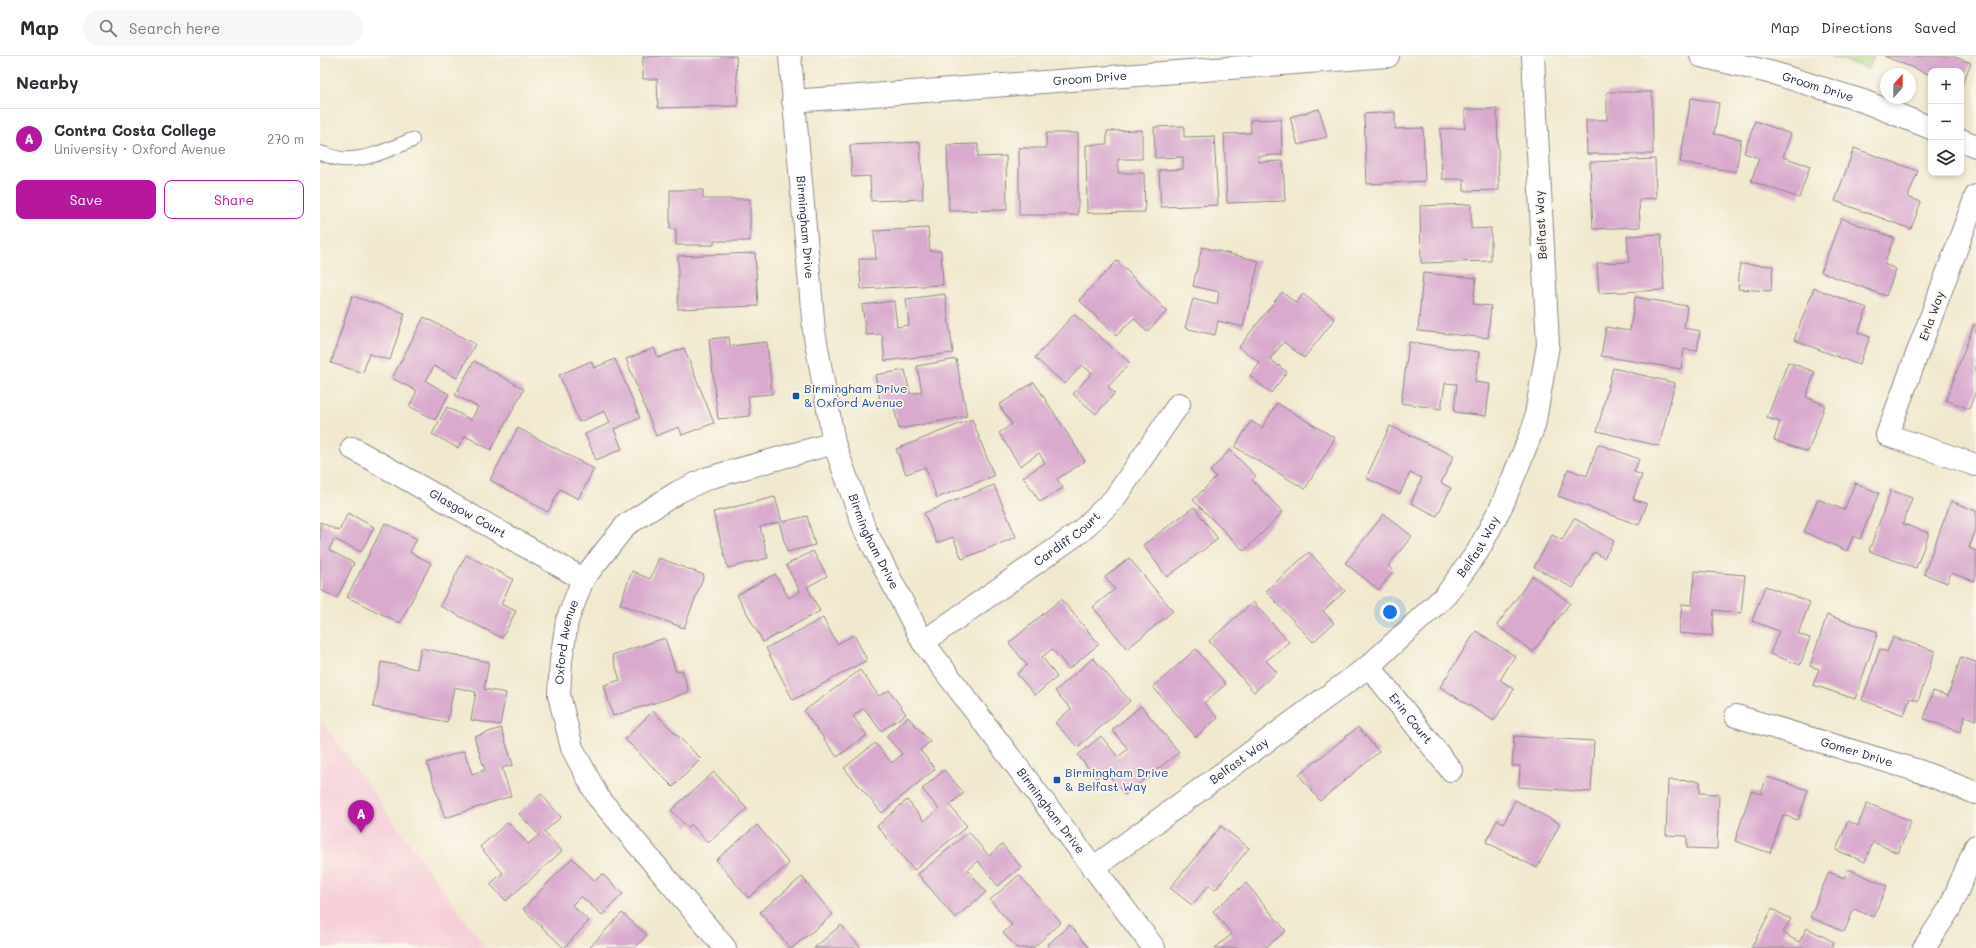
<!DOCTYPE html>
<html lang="en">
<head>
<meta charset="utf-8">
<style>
  :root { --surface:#fff; --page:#f7f7f7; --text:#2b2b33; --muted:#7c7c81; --line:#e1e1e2; --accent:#b5179e }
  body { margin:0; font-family:Mali,sans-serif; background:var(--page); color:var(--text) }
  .controls { position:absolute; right:12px; top:12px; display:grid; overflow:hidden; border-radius:8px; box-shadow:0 2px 6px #0003 }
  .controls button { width:36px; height:36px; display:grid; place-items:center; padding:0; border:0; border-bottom:1px solid var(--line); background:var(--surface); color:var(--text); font:20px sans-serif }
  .compass { position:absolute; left:1560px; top:12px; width:36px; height:36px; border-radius:50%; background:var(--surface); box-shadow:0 2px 6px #0003; rotate:21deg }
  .you { position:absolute; left:1070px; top:556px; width:14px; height:14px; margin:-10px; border:3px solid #fff; border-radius:50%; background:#1a73e8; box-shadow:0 0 0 6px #1a73e833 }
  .badge { display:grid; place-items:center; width:26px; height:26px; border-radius:50%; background:var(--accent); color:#fff; font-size:13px; font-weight:700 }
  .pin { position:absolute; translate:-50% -33px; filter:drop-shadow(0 1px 2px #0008) }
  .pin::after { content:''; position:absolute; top:21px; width:14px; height:12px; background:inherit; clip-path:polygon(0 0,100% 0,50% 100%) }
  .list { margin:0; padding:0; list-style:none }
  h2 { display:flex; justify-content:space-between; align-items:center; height:52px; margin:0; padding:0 16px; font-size:17px }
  h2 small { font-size:13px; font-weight:400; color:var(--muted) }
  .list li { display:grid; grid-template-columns:26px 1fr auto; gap:12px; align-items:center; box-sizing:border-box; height:60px; padding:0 16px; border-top:1px solid var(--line) }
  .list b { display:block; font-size:15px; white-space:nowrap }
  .list p { margin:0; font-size:13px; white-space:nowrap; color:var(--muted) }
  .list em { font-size:13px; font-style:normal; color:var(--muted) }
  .actions { display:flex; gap:8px; padding:12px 16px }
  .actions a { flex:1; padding:9px 0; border:1px solid var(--accent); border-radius:8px; text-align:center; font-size:14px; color:var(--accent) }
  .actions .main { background:var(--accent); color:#fff }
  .icon { flex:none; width:22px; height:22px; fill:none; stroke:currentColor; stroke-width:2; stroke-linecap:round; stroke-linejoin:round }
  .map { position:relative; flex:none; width:1656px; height:892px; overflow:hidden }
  header { display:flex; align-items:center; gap:24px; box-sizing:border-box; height:56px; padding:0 20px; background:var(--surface); border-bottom:1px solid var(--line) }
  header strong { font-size:19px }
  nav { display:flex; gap:22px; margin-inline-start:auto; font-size:14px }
  .search { width:280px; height:36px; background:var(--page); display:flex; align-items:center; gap:10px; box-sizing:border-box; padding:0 14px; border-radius:22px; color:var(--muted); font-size:15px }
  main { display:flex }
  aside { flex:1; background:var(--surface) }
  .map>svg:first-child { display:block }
  .built { fill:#f6cfd9 }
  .green { fill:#aad37e; stroke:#667a5c }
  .building { fill:#d9aace }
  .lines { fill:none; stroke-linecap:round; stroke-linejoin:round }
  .service-casing { stroke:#8a8685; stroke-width:16 }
  .minor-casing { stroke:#8a8685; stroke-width:24 }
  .service { stroke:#fff; stroke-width:14 }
  .minor { stroke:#fff; stroke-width:22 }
  .transit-dot { fill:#1a4fb4; stroke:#fbf7ec; stroke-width:1.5 }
  .labels { text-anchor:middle; stroke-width:3.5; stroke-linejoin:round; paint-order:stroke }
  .street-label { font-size:12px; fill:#22223b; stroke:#fbf7ec }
  .transit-label { font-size:12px; fill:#164399; stroke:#fbf7ec; text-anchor:start }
</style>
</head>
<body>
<header>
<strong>Map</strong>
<div class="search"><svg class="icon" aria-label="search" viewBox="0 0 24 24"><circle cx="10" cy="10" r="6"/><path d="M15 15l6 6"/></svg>Search here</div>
<nav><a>Map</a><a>Directions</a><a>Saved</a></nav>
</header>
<main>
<aside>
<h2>Nearby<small></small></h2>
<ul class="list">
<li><span class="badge">A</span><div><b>Contra Costa College</b><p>University · Oxford Avenue</p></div><em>270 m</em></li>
</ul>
<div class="actions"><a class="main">Save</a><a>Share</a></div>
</aside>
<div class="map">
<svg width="1656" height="892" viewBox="0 0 1656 892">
  <rect width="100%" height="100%" fill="#fbf7ec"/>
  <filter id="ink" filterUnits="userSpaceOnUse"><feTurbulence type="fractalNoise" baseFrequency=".025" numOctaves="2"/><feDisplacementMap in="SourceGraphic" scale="8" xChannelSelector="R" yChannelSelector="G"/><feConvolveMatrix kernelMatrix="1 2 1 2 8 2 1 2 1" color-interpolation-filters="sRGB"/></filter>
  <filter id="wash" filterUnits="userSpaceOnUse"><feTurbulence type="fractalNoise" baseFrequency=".012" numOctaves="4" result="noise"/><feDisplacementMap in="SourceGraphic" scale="16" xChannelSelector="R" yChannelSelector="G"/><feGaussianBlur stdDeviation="0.9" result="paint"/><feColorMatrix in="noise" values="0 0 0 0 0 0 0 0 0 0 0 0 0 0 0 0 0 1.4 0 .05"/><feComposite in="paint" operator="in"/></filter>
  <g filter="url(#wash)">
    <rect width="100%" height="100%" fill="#f1e9cf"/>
    <polygon class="built" points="0,663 165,892 0,892"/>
    <polygon class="green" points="1511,0 1554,0 1549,13"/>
    <g id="blocks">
      <g class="building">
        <polygon points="349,0 416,0 418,50 338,52 337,23 323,23 323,1"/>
        <polygon points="1564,0 1632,0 1651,7 1641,31 1641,15 1611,15 1611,19"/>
        <polygon points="1287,36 1332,36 1333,98 1267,98 1266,64 1287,64"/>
        <polygon points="1371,42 1399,47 1394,78 1421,83 1416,116 1360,106"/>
        <polygon points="999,53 1007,81 978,89 970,61"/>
        <polygon points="1145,53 1177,53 1179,134 1144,135 1144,123 1122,123 1120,73 1145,72"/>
        <polygon points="1075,56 1075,73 1103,72 1105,125 1047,128 1044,58"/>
        <polygon points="961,63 962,99 938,100 939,106 963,105 965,145 907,147 904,78 931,77 930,64"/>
        <polygon points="1435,65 1471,78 1463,101 1490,110 1479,142 1431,125 1439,102 1424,97"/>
        <polygon points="864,70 864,81 894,80 898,149 841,151 839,114 863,113 863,101 835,102 834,71"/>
        <polygon points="822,74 822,103 798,103 798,117 824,117 825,156 767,157 766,89 787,88 787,75"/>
        <polygon points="726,77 758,77 758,159 699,159 699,92 726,92"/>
        <polygon points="600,86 603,143 551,145 550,120 532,121 530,89"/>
        <polygon points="658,88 658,101 686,100 687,154 629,155 627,89"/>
        <polygon points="1534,92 1598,115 1588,141 1601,146 1591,173 1515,145"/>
        <polygon points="1335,103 1336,142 1319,143 1320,171 1273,173 1270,106"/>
        <polygon points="350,134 383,134 383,143 430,143 430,185 394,185 394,189 356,189 356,173 350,173"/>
        <polygon points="1151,148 1151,173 1171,172 1171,205 1101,207 1100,150"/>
        <polygon points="1521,162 1574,182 1564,208 1576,213 1566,240 1501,216"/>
        <polygon points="608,172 610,195 621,195 623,229 541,233 539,203 556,203 554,175"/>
        <polygon points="1341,178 1344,234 1279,237 1277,207 1309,206 1307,180"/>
        <polygon points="882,191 939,205 923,271 898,265 895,279 865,272 873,243 897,249 899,236 873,230"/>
        <polygon points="435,197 438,250 358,253 358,200"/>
        <polygon points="797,205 847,255 827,276 814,262 796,280 759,244"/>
        <polygon points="1420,208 1453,210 1451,235 1418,233"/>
        <polygon points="1103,217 1156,222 1153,248 1171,250 1168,282 1098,275"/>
        <polygon points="1494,232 1547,252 1538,277 1550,281 1539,309 1474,284"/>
        <polygon points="962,236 976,247 983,238 1015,263 984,302 964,286 950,303 967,316 951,337 930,320 940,307 919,291"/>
        <polygon points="625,238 633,297 565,305 562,278 546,279 542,249 574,245 577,271 589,269 586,243"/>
        <polygon points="32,240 85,257 70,304 49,298 43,317 11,307"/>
        <polygon points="1315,241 1367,250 1364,272 1380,275 1377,295 1364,293 1361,313 1281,300 1286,271 1310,275"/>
        <polygon points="754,258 810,307 788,331 795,337 776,358 753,338 772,317 762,309 745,328 715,302"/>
        <polygon points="104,261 155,288 137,322 114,310 106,325 129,338 115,364 89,350 97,335 72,322"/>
        <polygon points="1654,268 1656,269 1656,335 1649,353 1626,344"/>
        <polygon points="409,281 410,290 447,286 452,338 428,340 430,360 398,363 389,283"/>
        <polygon points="1089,286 1159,296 1155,326 1170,328 1166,360 1134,356 1137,328 1125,327 1121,353 1081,347"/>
        <polygon points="334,292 338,302 364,292 394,367 362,379 359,371 336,380 306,303"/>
        <polygon points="295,303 320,362 294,373 302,393 276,404 265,378 290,367 285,355 259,366 239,319 271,305 274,312"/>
        <polygon points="636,303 647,360 579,373 573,346 561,349 555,319 585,314 590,338 602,336 597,310"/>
        <polygon points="154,305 204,333 171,394 145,380 138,392 112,378 127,351 151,364 158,351 135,339"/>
        <polygon points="1468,306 1495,316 1486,341 1505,349 1488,396 1454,384 1460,366 1447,362"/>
        <polygon points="1293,312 1355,327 1339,390 1277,375"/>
        <polygon points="714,326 765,405 737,423 743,432 720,446 703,421 725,407 719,397 700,410 679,377 692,368 679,349"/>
        <polygon points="957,347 1015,382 985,433 915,391 931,365 942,372"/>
        <polygon points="652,363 674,420 617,442 605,411 586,418 576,393"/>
        <polygon points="1070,370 1134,400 1121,427 1131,432 1117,460 1091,447 1102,422 1090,417 1080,438 1046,422"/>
        <polygon points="198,372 274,413 258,443 240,433 228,456 170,424"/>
        <polygon points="1278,388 1319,403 1314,416 1322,419 1313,443 1327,448 1319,469 1238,440 1248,413 1267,420"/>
        <polygon points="910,394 936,420 932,424 963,456 924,495 873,444 896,421 890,415"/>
        <polygon points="1535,427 1559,437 1540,483 1533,480 1527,495 1484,476 1498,443 1524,454"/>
        <polygon points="674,429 696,481 642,503 633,481 617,487 604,457"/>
        <polygon points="1571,434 1592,442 1583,468 1609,477 1596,512 1549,495"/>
        <polygon points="455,441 462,466 487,460 495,489 467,496 459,466 440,471 448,502 408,512 393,456"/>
        <polygon points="1631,445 1656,455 1656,473 1649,492 1656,495 1656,520 1654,525 1631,517 1627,527 1604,518"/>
        <polygon points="874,451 898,483 847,521 823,489"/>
        <polygon points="28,457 54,471 41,496 14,483 9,494 34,507 17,542 0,534 0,466 19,475"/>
        <polygon points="1064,458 1092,480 1068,510 1073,515 1059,534 1025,507"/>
        <polygon points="1254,462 1294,485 1284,502 1274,496 1253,532 1214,511 1232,479 1242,484"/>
        <polygon points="65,467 97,483 90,496 111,507 80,567 27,541"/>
        <polygon points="493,495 507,520 487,531 500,555 443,586 417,539 455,518 469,542 480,536 466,509"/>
        <polygon points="989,496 1025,535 1003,555 1014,567 993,586 946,535"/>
        <polygon points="146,499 193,523 181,548 196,555 182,582 120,550"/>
        <polygon points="339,502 384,519 364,572 300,548 312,515 330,523"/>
        <polygon points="809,502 853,555 807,593 773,551 795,533 785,521"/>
        <polygon points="1375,515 1425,519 1421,557 1394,554 1392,580 1359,577 1362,548 1372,549"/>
        <polygon points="1213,520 1250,547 1213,596 1177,569"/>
        <polygon points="1445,530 1490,546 1478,578 1490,582 1480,609 1450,598 1459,575 1432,565"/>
        <polygon points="741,543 779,588 749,613 732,593 722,601 737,621 715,639 697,618 707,609 689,587"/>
        <polygon points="933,546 969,586 946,605 957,616 934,636 889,585"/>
        <polygon points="1507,559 1558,576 1535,643 1493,629 1499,613 1490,610"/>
        <polygon points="503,562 517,588 534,579 547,604 473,644 446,592"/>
        <polygon points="1156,575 1195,600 1180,624 1194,633 1174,665 1120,631"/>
        <polygon points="1573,581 1615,595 1598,645 1590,642 1584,659 1542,644 1560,593 1567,596"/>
        <polygon points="345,582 356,616 362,614 369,636 293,660 284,629 300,624 292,599"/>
        <polygon points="101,592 169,606 164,633 186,637 180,669 151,664 156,636 134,631 127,666 53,651 61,606 97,613"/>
        <polygon points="876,593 906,628 884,647 898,662 876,681 833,631"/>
        <polygon points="1641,601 1656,606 1656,664 1645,660 1640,676 1604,663 1613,635 1628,640"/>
        <polygon points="773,602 810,645 758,691 735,667 751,653 735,635"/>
        <polygon points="540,614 559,640 569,634 586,658 561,675 544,652 533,660 547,679 517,701 484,655"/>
        <polygon points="821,650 859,696 805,739 785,715 776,722 758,699 781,680 798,701 808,693 792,674"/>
        <polygon points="333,655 381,703 353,731 305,683"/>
        <polygon points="588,661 610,686 600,694 615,713 562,757 524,712 555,687 572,707 582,698 566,680"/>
        <polygon points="1038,671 1059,696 1000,745 979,719"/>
        <polygon points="181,672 193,709 182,712 191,740 125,762 107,707 144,695 152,718 165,714 154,681"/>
        <polygon points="1194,680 1274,685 1271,736 1199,731 1200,710 1192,710"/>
        <polygon points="624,714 644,737 629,749 647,770 594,814 557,770 587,744 604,765 619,753 602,733"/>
        <polygon points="394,716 427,753 388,787 371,768 368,772 351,754"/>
        <polygon points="1447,721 1488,734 1478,764 1463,759 1450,797 1415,785 1431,735 1441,738"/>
        <polygon points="1348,724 1380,725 1380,737 1399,738 1397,793 1367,792 1367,780 1346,779"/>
        <polygon points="221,738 241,761 224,776 242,795 186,845 170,828 183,817 160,791 188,766 208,788 219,779 199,758"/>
        <polygon points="1195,744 1240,768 1217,812 1166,786 1177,764 1184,767"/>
        <polygon points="1547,747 1591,765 1578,797 1553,786 1545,806 1516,794 1528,765 1538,770"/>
        <polygon points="437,769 469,808 428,842 396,804"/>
        <polygon points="901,770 929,792 895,834 889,829 872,849 850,832"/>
        <polygon points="649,776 669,800 682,788 701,811 678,830 658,805 648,814 666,836 635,862 598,818"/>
        <polygon points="252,802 275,825 282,818 303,838 282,859 261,840 252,849 269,865 244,892 203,853"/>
        <polygon points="1528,813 1567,830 1553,861 1534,853 1524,876 1490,861 1509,816 1524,822"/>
        <polygon points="699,819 741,866 713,892 697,892 683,877 692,869 670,844"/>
        <polygon points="482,821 513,859 472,892 470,892 440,856"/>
        <polygon points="926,827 966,875 945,892 895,892 912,878 893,855"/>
        <polygon points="1452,853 1471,863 1463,877 1479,886 1487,872 1514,886 1511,892 1431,892"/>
        <polygon points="302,857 327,879 315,892 269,892"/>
        <polygon points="521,869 541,892 494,892"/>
        <polygon points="750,869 769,892 729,892 727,889"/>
      </g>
    </g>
  </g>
  <g filter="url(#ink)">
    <use href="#blocks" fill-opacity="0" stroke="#8a8685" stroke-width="1"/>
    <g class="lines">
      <defs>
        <path id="service" d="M0 97C7 99 14 102 21 103 46 105 70 93 92 84"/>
        <g id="minor">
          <path id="s1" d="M470 0 494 275 514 387 545 474 603 586 834 892"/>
          <path id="s2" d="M1381 0 1453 17 1543 45 1611 72"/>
          <path id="s3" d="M473 45 1068 0"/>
          <polyline points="1641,84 1656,90"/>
          <polyline points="1656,140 1567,379 1656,409"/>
          <path id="s4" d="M32 392 263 523"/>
          <path id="s5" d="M603 586 760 476 794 443 859 348"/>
          <path id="s6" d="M1049 610 1131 714"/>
          <path id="s7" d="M1416 660 1599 715 1656 737"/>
          <path id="s8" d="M773 812 1049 610 1126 539 1158 495 1183 447 1214 370 1228 289 1213 0"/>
          <path id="s9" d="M405 892 278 741 252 692 239 639 241 605 247 565 263 523 306 469 358 436 388 422 514 387"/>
          <polyline points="1604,892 1630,852 1656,790"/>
        </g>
      </defs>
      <use href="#service" class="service-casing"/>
      <use href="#minor" class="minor-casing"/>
      <use href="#service" class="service"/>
      <use href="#minor" class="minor"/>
    </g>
  </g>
  <g class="transit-dot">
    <rect x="472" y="336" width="8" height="8" rx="2"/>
    <rect x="733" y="720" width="8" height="8" rx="2"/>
  </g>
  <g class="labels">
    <g class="street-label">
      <text dy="4" stroke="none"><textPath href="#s3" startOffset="298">Groom Drive</textPath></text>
      <text dy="4" stroke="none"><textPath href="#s2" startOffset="121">Groom Drive</textPath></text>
      <text transform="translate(1221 169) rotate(-93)" y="4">Belfast Way</text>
      <text dy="4" stroke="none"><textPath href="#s1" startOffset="172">Birmingham Drive</textPath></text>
      <text transform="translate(1612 260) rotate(-70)" y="4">Erla Way</text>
      <text dy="4" stroke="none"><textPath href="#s4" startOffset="133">Glasgow Court</textPath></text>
      <text dy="4" stroke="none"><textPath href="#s5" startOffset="177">Cardiff Court</textPath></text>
      <text dy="4" stroke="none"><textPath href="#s1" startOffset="496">Birmingham Drive</textPath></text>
      <text dy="4" stroke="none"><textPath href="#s8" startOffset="505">Belfast Way</textPath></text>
      <text dy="4" stroke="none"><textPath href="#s9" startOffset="361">Oxford Avenue</textPath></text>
      <text dy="4" stroke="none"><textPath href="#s6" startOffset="67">Erin Court</textPath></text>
      <text dy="4" stroke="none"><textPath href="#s7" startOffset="126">Gomer Drive</textPath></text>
      <text dy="4" stroke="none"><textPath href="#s8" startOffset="181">Belfast Way</textPath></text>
      <text dy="4" stroke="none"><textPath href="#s1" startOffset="820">Birmingham Drive</textPath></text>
    </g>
    <g class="transit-label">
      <text x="484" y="337">Birmingham Drive<tspan x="484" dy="14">&amp; Oxford Avenue</tspan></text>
      <text x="745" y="721">Birmingham Drive<tspan x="745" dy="14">&amp; Belfast Way</tspan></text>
    </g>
  </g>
</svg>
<div class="controls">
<button>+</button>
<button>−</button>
<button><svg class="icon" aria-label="layers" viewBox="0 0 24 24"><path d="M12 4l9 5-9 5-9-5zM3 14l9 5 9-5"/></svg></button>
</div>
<svg class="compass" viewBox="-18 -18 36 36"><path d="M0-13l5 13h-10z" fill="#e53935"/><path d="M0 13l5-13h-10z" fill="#7c7c81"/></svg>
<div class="you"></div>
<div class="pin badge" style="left:41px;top:777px">A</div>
</div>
</main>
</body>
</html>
